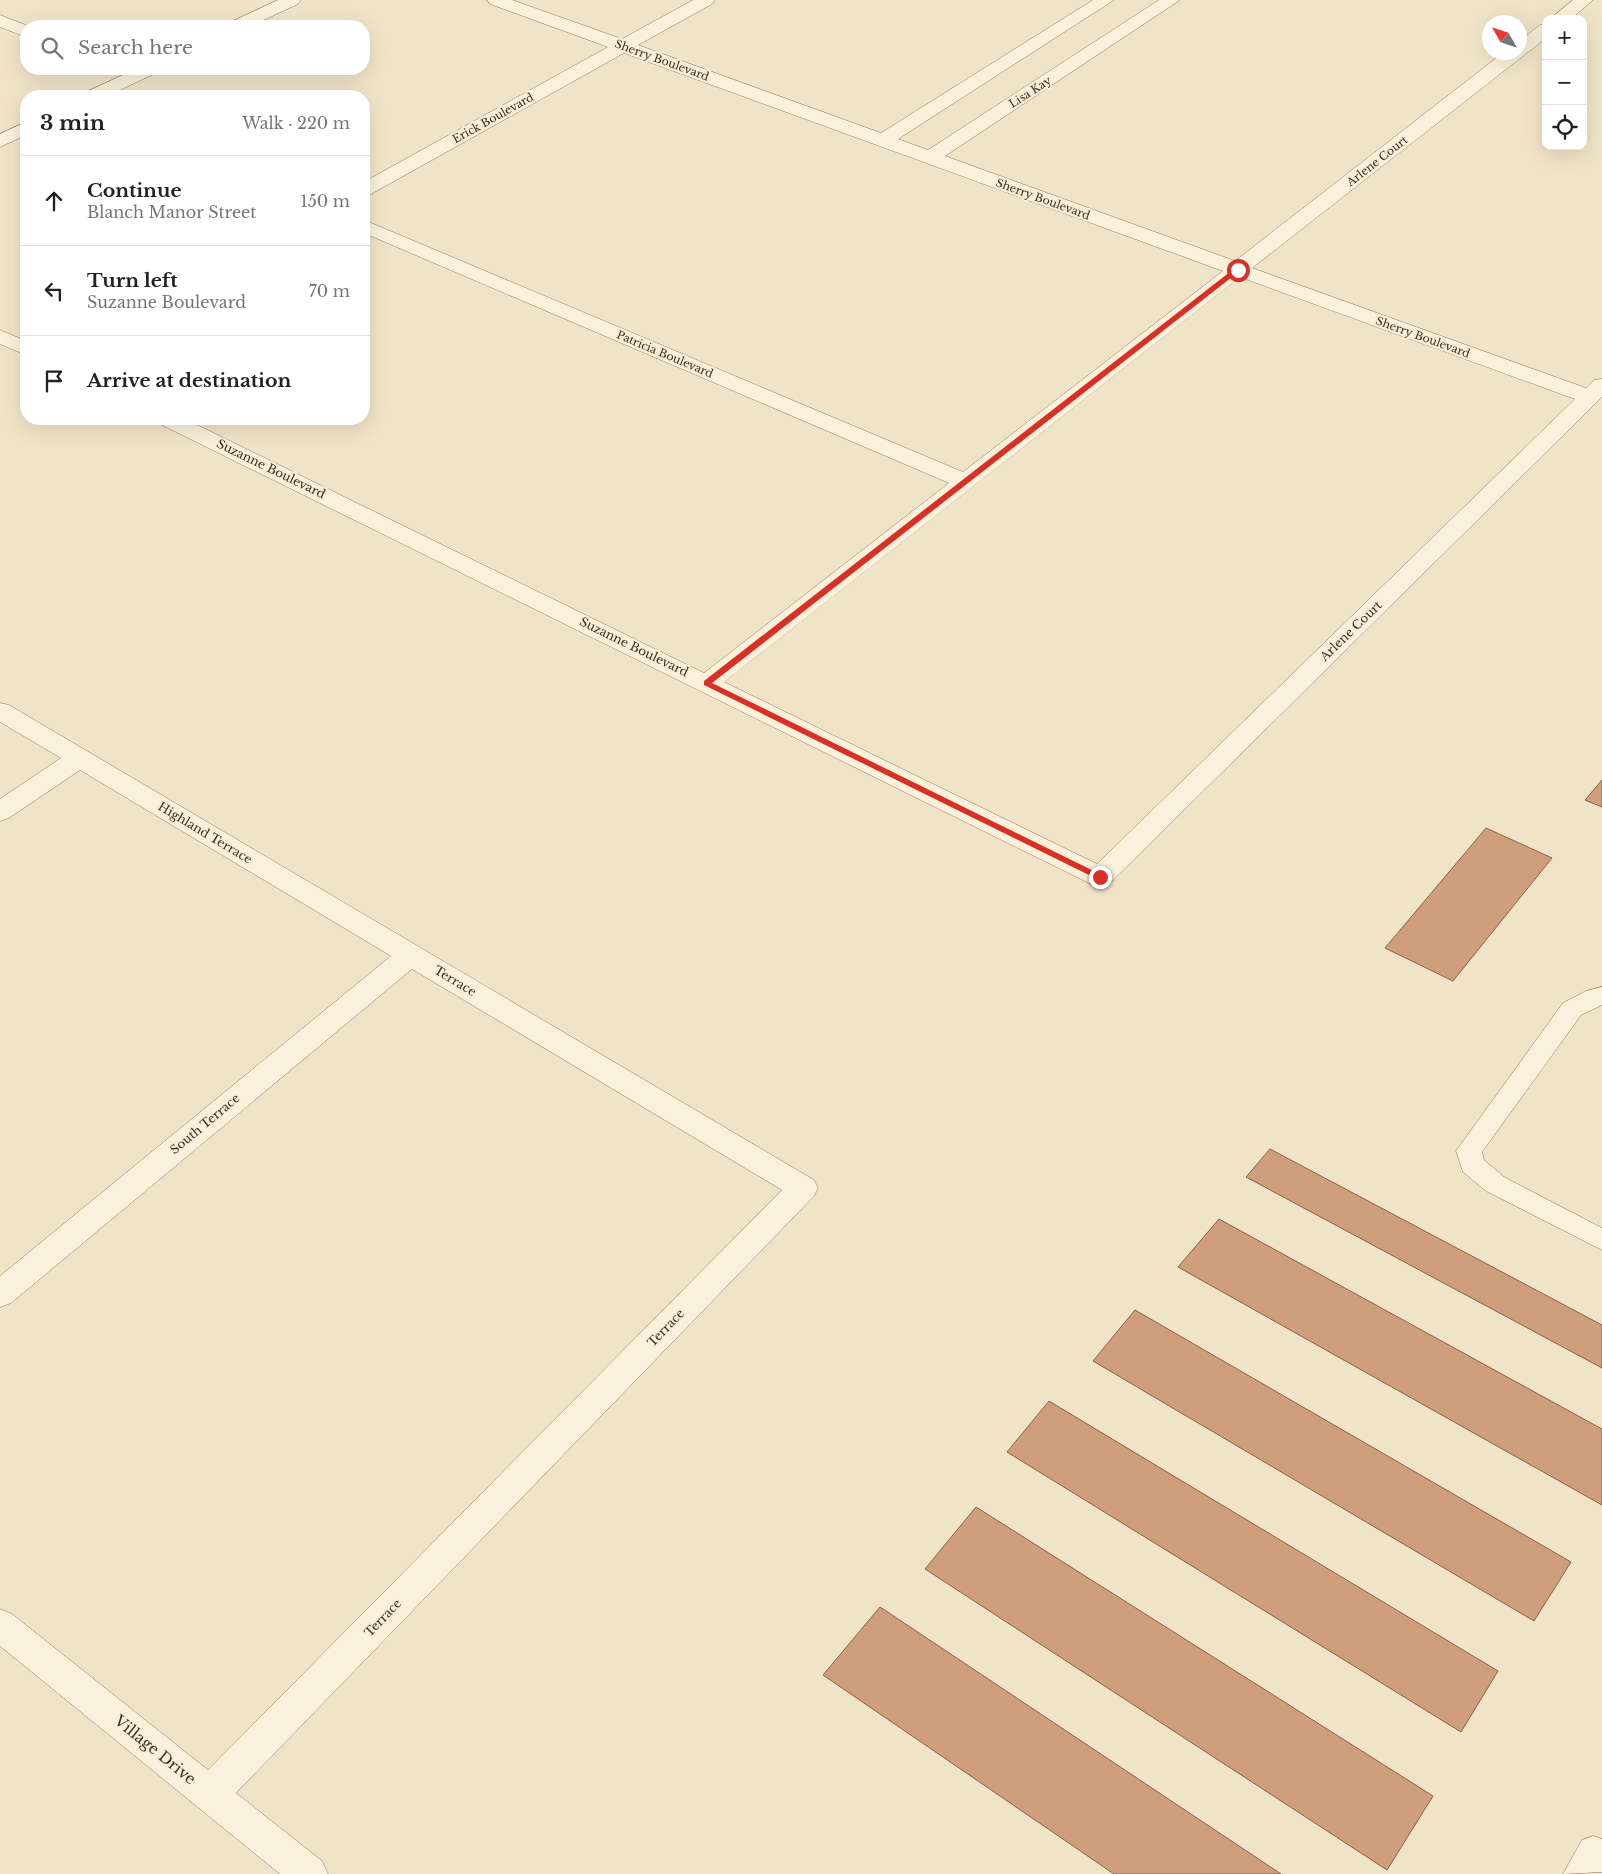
<!DOCTYPE html>
<html lang="en">
<head>
<meta charset="utf-8">
<style>
  :root { --surface:#fff; --page:#f2f2f2; --text:#202124; --muted:#757577; --line:#e0e0e0 }
  body { margin:0; font-family:"Libre Baskerville",serif; background:var(--page); color:var(--text) }
  .controls { position:absolute; right:15px; top:15px; display:grid; overflow:hidden; border-radius:10px; box-shadow:0 5px 20px #0002 }
  .controls button { width:45px; height:45px; display:grid; place-items:center; padding:0; border:0; border-bottom:1px solid var(--line); background:var(--surface); color:var(--text); font:25px sans-serif }
  .compass { position:absolute; left:1482px; top:15px; width:45px; height:45px; border-radius:50%; background:var(--surface); box-shadow:0 5px 20px #0002; rotate:309deg }
  .stop { position:absolute; width:15px; height:15px; margin:-11px; border:4px solid #d93025; border-radius:50%; background:#fff }
  .stop.end { background:#d93025; border-color:#fff; box-shadow:0 1px 5px #0008 }
  .list { margin:0; padding:0; list-style:none }
  h2 { display:flex; justify-content:space-between; align-items:center; height:65px; margin:0; padding:0 20px; font-size:21px }
  h2 small { font-size:16px; font-weight:400; color:var(--muted) }
  .list li { display:grid; grid-template-columns:32px 1fr auto; gap:15px; align-items:center; box-sizing:border-box; height:90px; padding:0 20px; border-top:1px solid var(--line) }
  .list b { display:block; font-size:19px; white-space:nowrap }
  .list p { margin:0; font-size:16px; white-space:nowrap; color:var(--muted) }
  .list em { font-size:16px; font-style:normal; color:var(--muted) }
  .icon { flex:none; width:28px; height:28px; fill:none; stroke:currentColor; stroke-width:2; stroke-linecap:round; stroke-linejoin:round }
  .map { position:relative; flex:none; width:1602px; height:1874px; overflow:hidden }
  .search { position:absolute; background:var(--surface); box-shadow:0 5px 20px #0002; left:20px; top:20px; width:350px; height:55px; display:flex; align-items:center; gap:12px; box-sizing:border-box; padding:0 18px; border-radius:20px; color:var(--muted); font-size:19px }
  .panel { position:absolute; background:var(--surface); box-shadow:0 5px 20px #0002; left:20px; top:90px; width:350px; height:335px; border-radius:20px }
  .map>svg:first-child { display:block }
  .building { fill:#cf9f7d; stroke:#8d5f41 }
  .lines { fill:none; stroke-linecap:round; stroke-linejoin:round }
  .lane-casing { stroke:#8d765c; stroke-width:1 }
  .street-casing { stroke:#8d765c; stroke-width:1 }
  .lane { fill:#faf1dc; fill-rule:evenodd }
  .street { fill:#faf1dc; fill-rule:evenodd }
  .route { fill:#d93025 }
  .labels { text-anchor:middle; stroke-width:4.5; stroke-linejoin:round; paint-order:stroke }
  .far-street-label { font-size:11px; fill:#3d2e20; stroke:#f7eed8 }
  .street-label { font-size:12px; fill:#3d2e20; stroke:#f7eed8 }
  .near-street-label { font-size:15px; fill:#3d2e20; stroke:#f7eed8 }
</style>
</head>
<body>
<div class="map">
<svg width="1602" height="1874" viewBox="0 0 1602 1874">
  <rect width="100%" height="100%" fill="#f0e4c8"/>
  <g class="building">
    <polygon points="1602,780 1602,807 1585,800"/>
    <polygon points="1486,828 1552,858 1453,981 1385,948"/>
    <polygon points="1270,1149 1602,1325 1602,1368 1246,1177"/>
    <polygon points="1219,1219 1602,1429 1602,1505 1178,1267"/>
    <polygon points="1135,1310 1571,1562 1534,1621 1093,1361"/>
    <polygon points="1049,1401 1498,1671 1461,1732 1007,1452"/>
    <polygon points="976,1507 1433,1796 1387,1870 925,1569"/>
    <polygon points="880,1607 1281,1874 1114,1874 823,1675"/>
  </g>
  <g class="lines">
    <defs>
      <g id="lane">
        <polygon points="1602,987 1602,1005 1581,1015 1482,1152 1484,1160 1504,1177 1602,1228 1602,1250 1486,1191 1463,1172 1456,1151 1563,1003 1586,991"/>
        <polygon points="1593,1836 1602,1839 1602,1872 1563,1874 1582,1840"/>
      </g>
      <g id="street">
        <polygon points="278,0 301,0 298,4 251,26 228,26 231,22"/>
        <path d="M487 0H512L622 39 693 0H715L712 4 638 45 881 133 1093 0H1114L898 139 928 150 1159 0H1180L945 156 1235 261 1504 52H1520V41L1540 25 1546 24V38L1252 268 1586 388 1594 380 1602 379V397L1109 884 1100 886 1091 884 160 424 157 419H185L704 673 949 483 364 233V220L963 472 1223 271 624 53 371 194 364 196V182L608 47 490 4ZM1240 277 1575 399 1097 864 724 682Z"/>
        <polygon points="1573,0 1593,0 1571,19 1550,19"/>
        <polygon points="0,15 28,26 26,26 26,37 0,27"/>
        <polygon points="136,69 159,69 156,73 107,96 84,96 86,92"/>
        <polygon points="26,122 26,135 0,147 0,134"/>
        <polygon points="0,330 26,341 26,355 0,344"/>
        <polygon points="0,703 9,705 814,1180 818,1188 814,1196 236,1793 322,1861 328,1874 280,1874 0,1646 0,1609 12,1614 208,1770 782,1190 412,969 11,1303 0,1307 0,1276 391,956 80,770 9,818 0,821 0,799 61,758 0,722"/>
      </g>
    </defs>
    <use href="#lane" class="lane-casing"/>
    <use href="#street" class="street-casing"/>
    <use href="#lane" class="lane"/>
    <use href="#street" class="street"/>
  </g>
  <polygon class="route" points="1235,268 1241,270 712,683 1102,875 1102,879 1097,879 704,685 704,681"/>
  <g class="labels">
    <g class="far-street-label">
      <text transform="translate(662 60) rotate(20)" y="4">Sherry Boulevard</text>
      <text transform="translate(1030 92) rotate(-33)" y="4">Lisa Kay</text>
      <text transform="translate(493 118) rotate(-29)" y="4">Erick Boulevard</text>
      <text transform="translate(1377 161) rotate(-38)" y="4">Arlene Court</text>
      <text transform="translate(1043 199) rotate(20)" y="4">Sherry Boulevard</text>
      <text transform="translate(1423 337) rotate(20)" y="4">Sherry Boulevard</text>
      <text transform="translate(665 354) rotate(23)" y="4">Patricia Boulevard</text>
    </g>
    <g class="street-label">
      <text transform="translate(271 469) rotate(26)" y="4">Suzanne Boulevard</text>
      <text transform="translate(1351 631) rotate(-44)" y="4">Arlene Court</text>
      <text transform="translate(634 647) rotate(26)" y="4">Suzanne Boulevard</text>
      <text transform="translate(205 833) rotate(31)" y="4">Highland Terrace</text>
      <text transform="translate(455 981) rotate(31)" y="4">Terrace</text>
      <text transform="translate(205 1124) rotate(-40)" y="4">South Terrace</text>
      <text transform="translate(666 1328) rotate(-46)" y="4">Terrace</text>
      <text transform="translate(383 1618) rotate(-46)" y="4">Terrace</text>
    </g>
    <g class="near-street-label">
      <text transform="translate(155 1750) rotate(39)" y="5">Village Drive</text>
    </g>
  </g>
</svg>
<div class="controls">
<button>+</button>
<button>−</button>
<button><svg class="icon" aria-label="locate" viewBox="0 0 24 24"><circle cx="12" cy="12" r="6"/><path d="M12 2v4M12 18v4M2 12h4M18 12h4"/></svg></button>
</div>
<svg class="compass" viewBox="-18 -18 36 36"><path d="M0-13l5 13h-10z" fill="#e53935"/><path d="M0 13l5-13h-10z" fill="#757577"/></svg>
<div class="stop" style="left:1238px;top:270px"></div>
<div class="stop end" style="left:1100px;top:877px"></div>
<div class="search"><svg class="icon" aria-label="search" viewBox="0 0 24 24"><circle cx="10" cy="10" r="6"/><path d="M15 15l6 6"/></svg>Search here</div>
<section class="panel">
<h2>3 min<small>Walk · 220 m</small></h2>
<ul class="list">
<li><svg class="icon" aria-label="ahead" viewBox="0 0 24 24"><path d="M12 20V5M6 11l6-6 6 6"/></svg><div><b>Continue</b><p>Blanch Manor Street</p></div><em>150 m</em></li>
<li><svg class="icon" aria-label="left" viewBox="0 0 24 24"><path d="M17 20v-9H6M10 6l-5 5 5 5"/></svg><div><b>Turn left</b><p>Suzanne Boulevard</p></div><em>70 m</em></li>
<li><svg class="icon" aria-label="arrive" viewBox="0 0 24 24"><path d="M6 21V4h12l-3 4 3 4H6"/></svg><div><b>Arrive at destination</b></div></li>
</ul>
</section>
</div>
</body>
</html>
